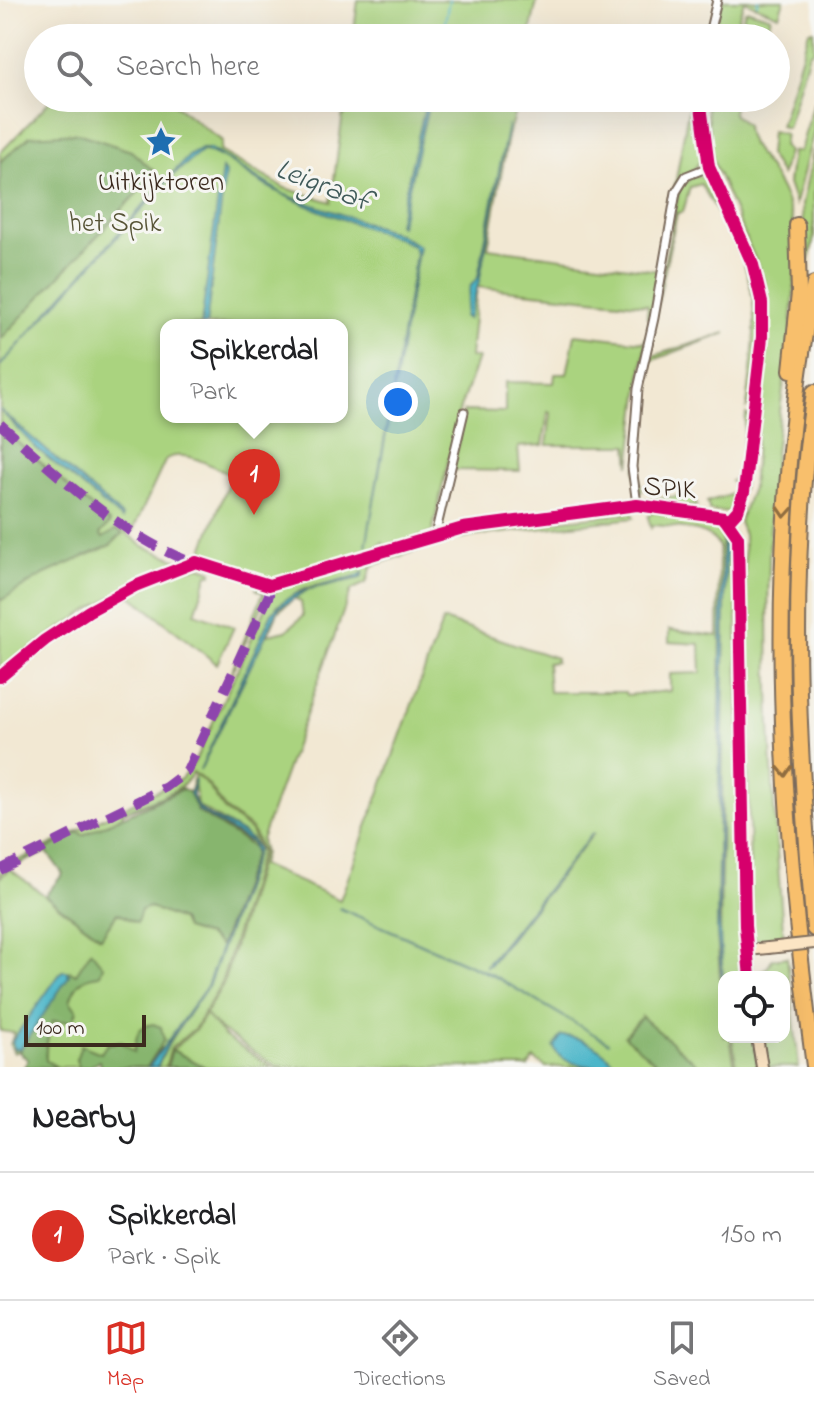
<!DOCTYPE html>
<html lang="en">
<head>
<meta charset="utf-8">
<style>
  :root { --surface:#fff; --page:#f6f6f6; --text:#202124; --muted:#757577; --line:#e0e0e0; --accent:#d93025 }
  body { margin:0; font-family:"Indie Flower",sans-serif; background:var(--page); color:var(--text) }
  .controls { position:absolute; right:24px; bottom:24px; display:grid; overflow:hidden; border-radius:16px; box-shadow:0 8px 32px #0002 }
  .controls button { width:72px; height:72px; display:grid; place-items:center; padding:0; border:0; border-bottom:2px solid var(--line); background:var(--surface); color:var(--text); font:40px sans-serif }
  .scale { position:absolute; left:24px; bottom:20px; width:122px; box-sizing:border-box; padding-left:8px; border:4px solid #3b2a1e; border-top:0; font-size:22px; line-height:28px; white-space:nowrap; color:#3b2a1e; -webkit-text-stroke:6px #f6f6f2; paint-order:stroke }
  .you { position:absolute; left:398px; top:402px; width:28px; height:28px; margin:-20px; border:6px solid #fff; border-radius:50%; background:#1a73e8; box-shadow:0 0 0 12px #1a73e833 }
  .badge { display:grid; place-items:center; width:52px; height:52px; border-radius:50%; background:var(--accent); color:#fff; font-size:26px; font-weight:700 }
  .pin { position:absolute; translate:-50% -66px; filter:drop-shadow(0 2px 4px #0008) }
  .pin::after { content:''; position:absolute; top:42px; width:28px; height:24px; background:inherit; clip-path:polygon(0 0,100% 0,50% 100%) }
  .popup { position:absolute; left:160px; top:319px; width:188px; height:104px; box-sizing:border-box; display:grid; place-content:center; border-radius:16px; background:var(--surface); filter:drop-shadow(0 2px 6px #0005); font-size:26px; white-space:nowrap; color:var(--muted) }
  .popup b { font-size:30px; color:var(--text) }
  .popup::after { content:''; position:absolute; left:50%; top:100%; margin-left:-16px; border:16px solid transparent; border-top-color:var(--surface) }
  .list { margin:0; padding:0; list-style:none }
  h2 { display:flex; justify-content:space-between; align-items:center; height:104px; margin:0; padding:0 32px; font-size:34px }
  h2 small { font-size:26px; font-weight:400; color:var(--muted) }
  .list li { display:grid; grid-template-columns:52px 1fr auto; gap:24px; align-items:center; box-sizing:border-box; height:128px; padding:0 32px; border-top:2px solid var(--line) }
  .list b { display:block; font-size:30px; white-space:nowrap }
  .list p { margin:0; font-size:26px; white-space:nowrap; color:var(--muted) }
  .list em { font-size:26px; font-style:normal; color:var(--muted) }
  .icon { flex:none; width:44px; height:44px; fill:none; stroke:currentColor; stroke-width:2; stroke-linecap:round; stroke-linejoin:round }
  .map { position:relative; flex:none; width:814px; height:1067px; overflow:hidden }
  .search { position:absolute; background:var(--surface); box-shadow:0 8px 32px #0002; left:24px; right:24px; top:24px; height:88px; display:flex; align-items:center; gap:20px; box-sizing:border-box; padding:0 28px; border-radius:44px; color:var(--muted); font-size:30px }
  .sheet { height:232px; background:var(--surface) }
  nav { display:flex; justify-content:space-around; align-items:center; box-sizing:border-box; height:112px; border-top:2px solid var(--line); background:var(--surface); font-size:22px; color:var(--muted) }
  nav a { display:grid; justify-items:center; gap:4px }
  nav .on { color:var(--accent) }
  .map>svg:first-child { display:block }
  .green { fill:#aad37f; stroke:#727e4e; stroke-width:2; fill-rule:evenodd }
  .forest { fill:#87b56e; stroke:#617046; stroke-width:2 }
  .water { fill:#4cb6c9; stroke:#447074; stroke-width:2 }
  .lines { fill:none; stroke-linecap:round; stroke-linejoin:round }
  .stream { stroke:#4cb6c9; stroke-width:2 }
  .street-casing { stroke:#7b6c5d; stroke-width:11 }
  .secondary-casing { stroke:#7b6c5d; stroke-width:14 }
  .highway-casing { stroke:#7b6c5d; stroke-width:18 }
  .street { stroke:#fff; stroke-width:7 }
  .secondary { stroke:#fce5c4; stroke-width:10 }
  .highway { stroke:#f8bf6c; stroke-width:14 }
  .secondary-bridge-casing { stroke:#7b6c5d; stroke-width:14; stroke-linecap:butt }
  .secondary-bridge { stroke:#fce5c4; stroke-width:10 }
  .quiet { stroke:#8e44ad; stroke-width:10; stroke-dasharray:20 10; stroke-linecap:butt }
  .cycleway-casing { stroke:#f6f6f2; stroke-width:17 }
  .cycleway { stroke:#d6006c; stroke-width:12 }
  .oneway { stroke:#906d41 }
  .labels { text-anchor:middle; stroke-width:6; stroke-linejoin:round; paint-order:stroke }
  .poi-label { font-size:28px; fill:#3b2a1e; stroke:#f6f6f2 }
  .park-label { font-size:28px; fill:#575436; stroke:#f6f6f2 }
  .street-label { font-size:28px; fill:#3b2a1e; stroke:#f6f6f2 }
  .water-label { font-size:30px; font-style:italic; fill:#415b5a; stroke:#f6f6f2 }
</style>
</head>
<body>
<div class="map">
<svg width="814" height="1067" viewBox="0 0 814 1067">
  <rect width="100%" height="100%" fill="#f6f6f2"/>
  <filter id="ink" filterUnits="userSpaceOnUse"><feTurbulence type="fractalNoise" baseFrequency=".0125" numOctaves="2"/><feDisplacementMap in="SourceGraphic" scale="16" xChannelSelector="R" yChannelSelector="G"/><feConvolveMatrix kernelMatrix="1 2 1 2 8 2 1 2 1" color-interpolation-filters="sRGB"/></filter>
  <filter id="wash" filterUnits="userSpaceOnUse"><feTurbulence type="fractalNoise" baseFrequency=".006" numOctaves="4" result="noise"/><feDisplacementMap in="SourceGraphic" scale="32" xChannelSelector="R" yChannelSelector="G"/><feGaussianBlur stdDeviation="1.8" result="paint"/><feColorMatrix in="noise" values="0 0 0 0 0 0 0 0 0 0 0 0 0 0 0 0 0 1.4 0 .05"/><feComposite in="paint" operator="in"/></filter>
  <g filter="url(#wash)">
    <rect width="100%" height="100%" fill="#f2e8d3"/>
    <g class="green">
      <polygon points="358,0 537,0 529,38 355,38 355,33 353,38"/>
      <polygon points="722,0 784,0 779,15 744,1 732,38 712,38"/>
      <polygon points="749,10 771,17 765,38 736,38 744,32 741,23 745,11"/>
      <polygon points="813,30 814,49 809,53 787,128 780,126 809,31"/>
      <path d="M53 98H166L222 141 220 151 285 188 331 202 345 98 344 117 347 98H517L512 112 519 98 508 136 488 248 659 271 652 319 647 318 648 305 477 287 470 357 478 358 460 408 432 533 385 548 383 542 370 552 271 581 200 557 191 560 188 552 201 555 231 475C213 467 185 448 166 459L133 530 126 533 143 546 178 560 179 565C111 594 57 626 0 673V153ZM166 325H342V417H166Z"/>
      <path d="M690 98H698C698 136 718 157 681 179L670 215Z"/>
      <path d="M705 98H730L734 103 733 114 746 125C746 144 761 156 771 172 783 191 794 216 795 239 798 324 776 408 772 492 763 643 771 790 784 940L763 942 751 937 744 535 739 522 752 488 767 320 765 283 713 161Z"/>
      <polygon points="814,102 814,131 795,204 788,184 792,152 800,151"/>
      <polygon points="771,131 785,134 783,145 788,152 781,175 769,155"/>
      <polygon points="814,150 814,237 805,281 802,203"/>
      <path d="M695 175 709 179 713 184C728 218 749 252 756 289 763 326 755 366 751 402L747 407C756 324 763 297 726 219L719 215 701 184 690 187 683 212 677 213 646 358 726 333 648 362 645 357 680 187Z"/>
      <polygon points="575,334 643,342 646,338 630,466 628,445 547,445 551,413 548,412 543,445 518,447 520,471 453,470 464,411 505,412 505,382 554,383 555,374 567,374"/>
      <polygon points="746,414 750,417 742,488 735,506 728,512 710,511 707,502 739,492 731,481 740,476"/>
      <polygon points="636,467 642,490 639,493 640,500 692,495 697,507 641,503 639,501 635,469"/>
      <path d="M652 512 720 522 729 528 736 542 741 922 746 977H724V984L720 948 726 549 722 536 717 933 724 1037H730L735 1067H700L642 1017 647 1054 661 1067H546L534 1059 528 1067H277L221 1030 205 1014 224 1036 272 1067H205L172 1050 196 1029 223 984 262 852 252 829 226 810 209 785 193 772C184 793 143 803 122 813L123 816 81 836 79 832 20 864 17 861 181 779 195 761 271 597 279 586 363 561 370 567V559L478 529 632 513 634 518 449 539 372 566 366 583 351 590 261 840 264 853 261 865 340 900 443 620 556 658V662L547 663 549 692H625L626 695 670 691V674L701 673 700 644 669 642V630L718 636 719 547C710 527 672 527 653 525L651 528 648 517ZM364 571 361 578 309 589 279 608 200 770 277 606 305 588 358 577ZM294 598 301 602 303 616 286 631 268 635 278 612ZM594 833 489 965 486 966V965Z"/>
      <path d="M201 567 212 571V574H208L195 613 234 627 217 664 130 595 59 635 0 683C24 649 159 566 201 567Z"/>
      <polygon points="258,587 264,588 265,600 230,675 263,593 256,589"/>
      <path d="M195 774 208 786 225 811 251 831 260 852 221 984 195 1028 171 1048 165 1067H157L168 1045 201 995 149 1067 161 1048 76 1059 79 1067H57L46 1061 45 1048 53 1021H59L75 986 86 976 72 973 22 1049 14 1053 10 1045 14 1033 0 1031V878L9 869 0 876V872L7 867 100 937 118 913 150 907 181 920 185 929 208 936 220 945 254 851 246 841 193 806 189 792ZM194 779 197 805 251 839 257 850 219 955 255 850 252 843C229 829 181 812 194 779Z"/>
      <polygon points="787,957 799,1067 766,1067 763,1037 784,1037 784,977 756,977 755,974 768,967 772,959"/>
      <polygon points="732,1037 753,1037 758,1067 737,1067"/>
    </g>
    <g class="forest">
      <polygon points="77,133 131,151 156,173 0,340 0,162 30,136"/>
      <polygon points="0,427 110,523 100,534 103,538 116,530 123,533 111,545 43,575 0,601"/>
      <polygon points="182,788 189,792 198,812 253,847 254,854 220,946 208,936 185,929 181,920 150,907 141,910 137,923 117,913 101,937 45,896 63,874 47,852 19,864 79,832 83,835 183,789 121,813"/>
      <path d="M91 951 103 966 100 975C82 976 76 984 70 1001L77 1011 73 1021H53C48 1032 45 1049 46 1061L57 1067H24L28 1060 19 1052 70 971 76 974Z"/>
      <polygon points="642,1017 700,1067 661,1067 624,1036"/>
      <path d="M153 1024 161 1027 164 1040 147 1067H101L99 1061 89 1067H79L76 1060 81 1045 101 1053 107 1044 121 1041 134 1052C137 1036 135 1027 153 1024Z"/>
      <polygon points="172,1050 205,1067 167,1067"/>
    </g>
    <g class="water">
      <polygon points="427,98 430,98 400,226 398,224"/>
      <polygon points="508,125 480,278 468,319 464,317 470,287 478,277"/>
      <path d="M201 149H210L285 195 398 234 419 246 366 547 416 254 413 246 402 240C355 223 307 209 263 184 247 175 216 149 202 151L174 174 0 366 168 178 190 155Z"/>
      <polygon points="222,169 225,173 206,325 201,325"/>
      <polygon points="0,410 122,516 122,519 36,448"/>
      <polygon points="723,535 726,549 719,918 724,997 717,933"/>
      <path d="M364 571 361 578 309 589 279 608 200 770 272 613C295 580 355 585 364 571Z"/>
      <path d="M195 779C195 783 192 791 193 797 197 820 250 826 257 850L209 984 168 1044 157 1067H149L207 986 255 854 252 843 199 811 190 794Z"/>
      <polygon points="593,833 489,965 486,966 486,965"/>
      <polygon points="339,908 491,974 609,1043 492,975"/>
      <polygon points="62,971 67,971 69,976 21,1048 14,1049 12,1041"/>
      <path d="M561 1036C582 1035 605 1050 617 1067 596 1067 560 1067 554 1047Z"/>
    </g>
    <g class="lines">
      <g class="stream">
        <polyline points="757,4 758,0"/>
        <polyline points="442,38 449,0"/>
      </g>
    </g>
  </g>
  <g filter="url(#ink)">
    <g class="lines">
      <defs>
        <g id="street">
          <polyline points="708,38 717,0"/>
          <polyline points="700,98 709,167 753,265 762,303 762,337 744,492 738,510 729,520"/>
          <polyline points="637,505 632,467 638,389 654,318 676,192 686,176 709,167"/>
          <polyline points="435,535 464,412"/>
          <polyline points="0,677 45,640 89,611 135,586 196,562 269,585 463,528 637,505 724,517 738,537 747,950"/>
        </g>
        <g id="secondary">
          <polyline points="750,977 747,950 768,948"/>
          <polyline points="757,1037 762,1067"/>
        </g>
        <g id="highway">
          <path d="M814 284C763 542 779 806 814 1066"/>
          <polyline points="791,370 799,293 797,225"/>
          <path d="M814 392C788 570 798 751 814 929"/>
        </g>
      </defs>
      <use href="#street" class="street-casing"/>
      <use href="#secondary" class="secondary-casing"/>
      <use href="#highway" class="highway-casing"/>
      <use href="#street" class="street"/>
      <use href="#secondary" class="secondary"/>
      <use href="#highway" class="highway"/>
      <defs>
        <polyline id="secondary-bridge" points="768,948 814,943"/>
      </defs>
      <use href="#secondary-bridge" class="secondary-bridge-casing"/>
      <use href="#secondary-bridge" class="secondary-bridge"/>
      <g class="quiet">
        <path d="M0 424C58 475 112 529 185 560L187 565"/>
        <polyline points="0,870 166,787 187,771 269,595 269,585"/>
      </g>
      <defs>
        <g id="cycleway">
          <polyline points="700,98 709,167 753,265 762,303 762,337 744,492 738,510 729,520"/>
          <polyline points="0,677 45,640 89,611 135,586 196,562 269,585 463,528 637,505 724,517 738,537 745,926 750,977"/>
        </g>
      </defs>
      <use href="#cycleway" class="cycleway-casing"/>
      <use href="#cycleway" class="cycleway"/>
    </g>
    <defs><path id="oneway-chevron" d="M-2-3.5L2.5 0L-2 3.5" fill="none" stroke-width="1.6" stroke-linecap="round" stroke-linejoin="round" transform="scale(2)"/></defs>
    <g class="oneway">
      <use href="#oneway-chevron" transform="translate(785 512) rotate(94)"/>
      <use href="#oneway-chevron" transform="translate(785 771) rotate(87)"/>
    </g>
  </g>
  <defs>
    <symbol id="sight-bare" viewBox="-9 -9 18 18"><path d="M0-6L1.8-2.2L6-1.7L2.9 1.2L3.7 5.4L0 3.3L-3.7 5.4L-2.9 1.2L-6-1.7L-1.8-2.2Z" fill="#1f6fb2" stroke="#f6f6f2" stroke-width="2.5" paint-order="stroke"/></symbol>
  </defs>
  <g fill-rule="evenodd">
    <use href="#sight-bare" x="139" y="120" width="44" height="44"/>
  </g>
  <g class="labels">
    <g class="poi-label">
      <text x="161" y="190">Uitkijktoren</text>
    </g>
    <g class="park-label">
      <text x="115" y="231">het Spik</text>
    </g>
    <g class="street-label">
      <text transform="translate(670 486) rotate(5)" y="10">SPIK</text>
    </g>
    <g class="water-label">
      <text transform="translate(324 184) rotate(21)" y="10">Leigraaf</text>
    </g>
  </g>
</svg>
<div class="controls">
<button><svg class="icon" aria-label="locate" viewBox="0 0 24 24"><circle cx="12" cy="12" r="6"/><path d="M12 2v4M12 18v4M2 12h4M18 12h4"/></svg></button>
</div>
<div class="scale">100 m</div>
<div class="you"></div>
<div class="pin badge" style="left:254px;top:515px">1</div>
<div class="popup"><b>Spikkerdal</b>Park</div>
<div class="search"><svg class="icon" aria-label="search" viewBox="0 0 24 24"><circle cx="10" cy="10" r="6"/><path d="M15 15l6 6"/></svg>Search here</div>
</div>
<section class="sheet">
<h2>Nearby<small></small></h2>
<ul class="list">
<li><span class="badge">1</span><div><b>Spikkerdal</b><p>Park · Spik</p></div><em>150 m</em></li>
</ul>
</section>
<nav>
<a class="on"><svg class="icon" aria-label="map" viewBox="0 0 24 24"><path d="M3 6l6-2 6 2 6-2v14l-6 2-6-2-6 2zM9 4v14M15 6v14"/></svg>Map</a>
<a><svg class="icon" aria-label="directions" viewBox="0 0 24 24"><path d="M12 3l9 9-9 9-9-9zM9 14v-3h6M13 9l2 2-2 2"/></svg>Directions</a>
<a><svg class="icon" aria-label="saved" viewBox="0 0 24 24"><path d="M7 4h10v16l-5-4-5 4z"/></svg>Saved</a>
</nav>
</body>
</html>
